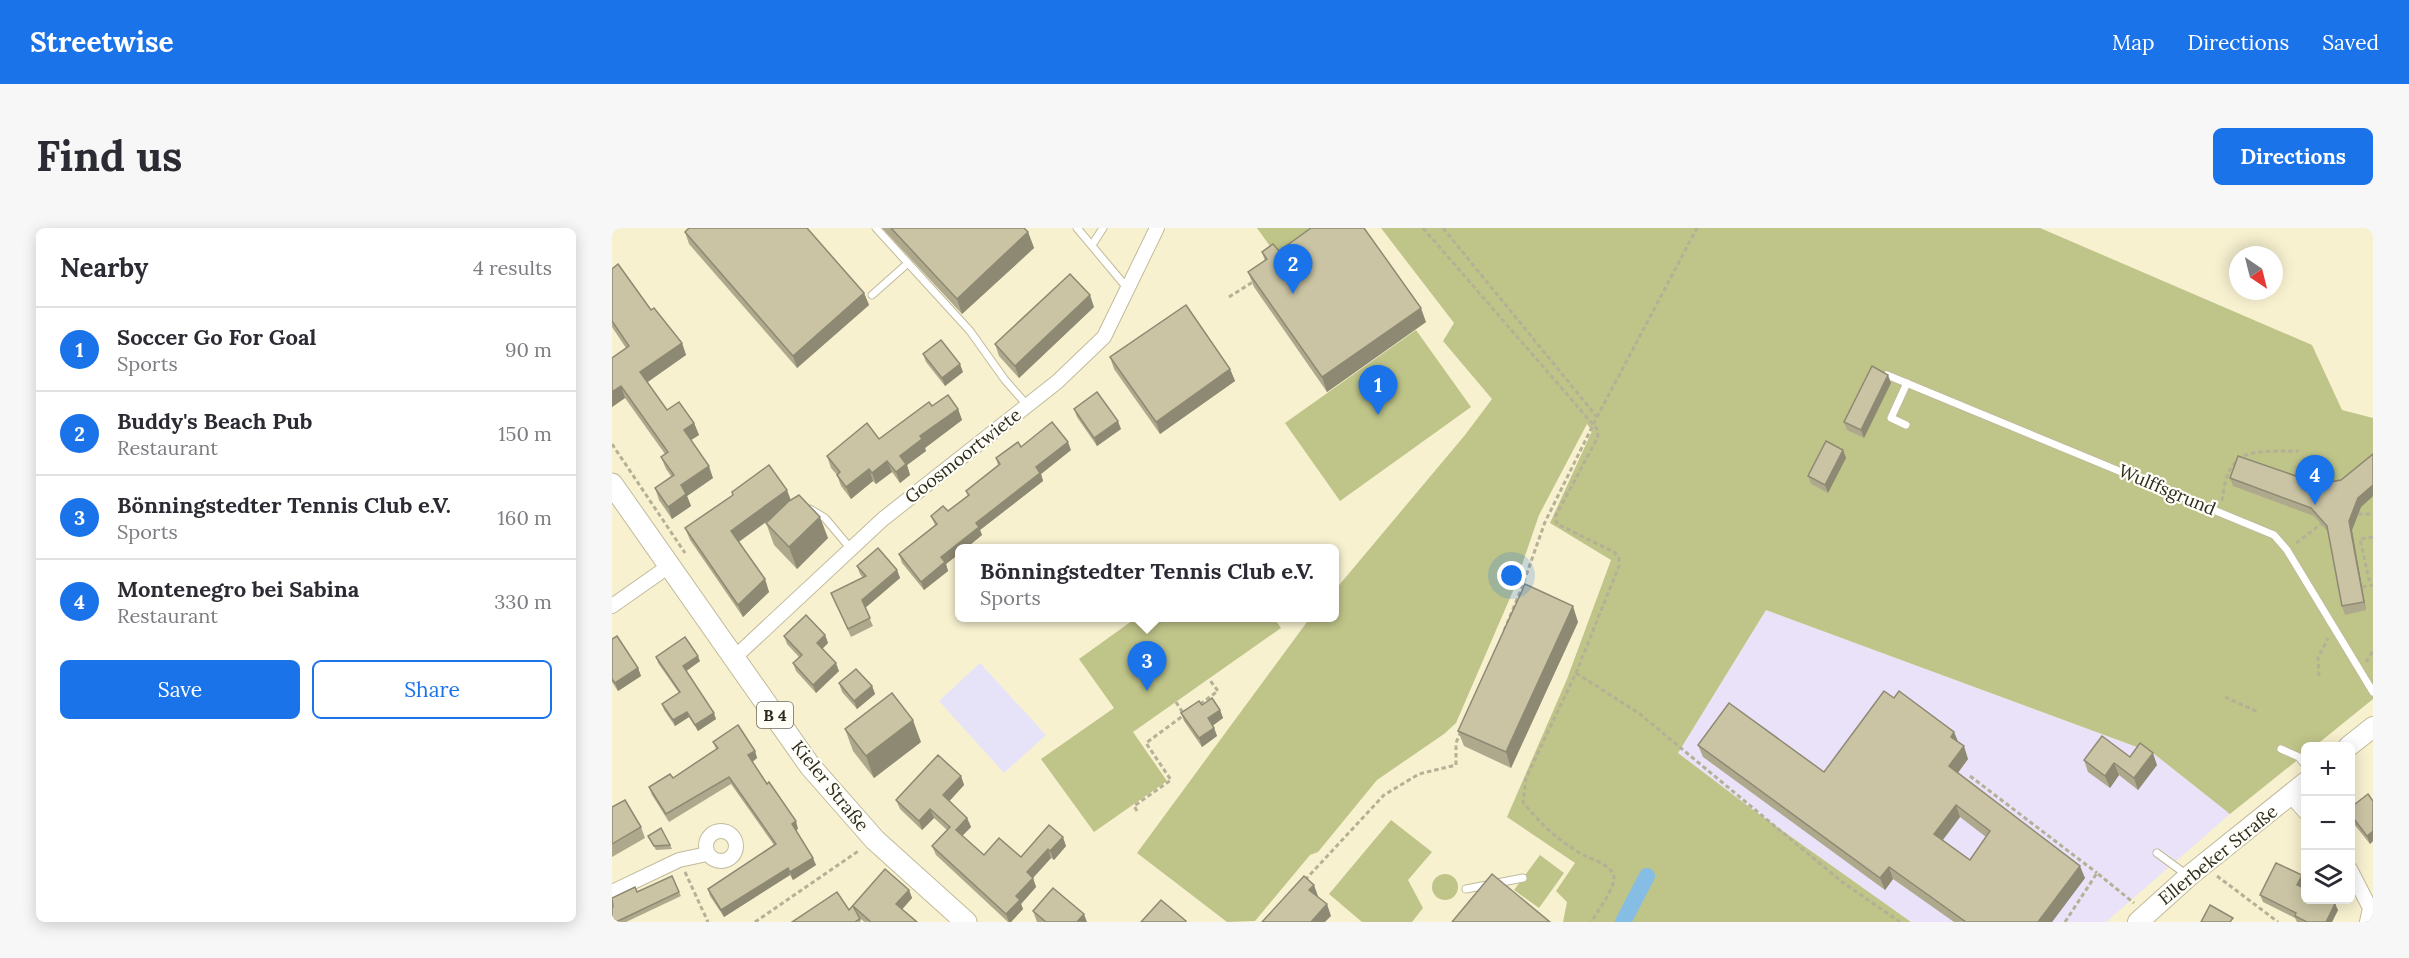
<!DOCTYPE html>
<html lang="en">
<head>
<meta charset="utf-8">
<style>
  :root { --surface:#fff; --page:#f7f7f7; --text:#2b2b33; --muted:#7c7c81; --line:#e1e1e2; --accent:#1a73e8 }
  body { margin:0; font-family:Lora,serif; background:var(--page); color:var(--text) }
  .controls { position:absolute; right:18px; bottom:18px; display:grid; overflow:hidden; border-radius:9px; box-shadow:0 3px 15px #0003 }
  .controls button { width:54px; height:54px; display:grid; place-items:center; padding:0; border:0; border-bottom:2px solid var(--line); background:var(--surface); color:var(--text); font:30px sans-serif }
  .compass { position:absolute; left:1617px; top:18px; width:54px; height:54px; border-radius:50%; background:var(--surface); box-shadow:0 3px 15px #0003; rotate:145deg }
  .you { position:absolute; left:900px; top:348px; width:21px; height:21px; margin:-15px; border:4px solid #fff; border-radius:50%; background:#1a73e8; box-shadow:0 0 0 9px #1a73e833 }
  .badge { display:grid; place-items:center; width:39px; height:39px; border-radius:50%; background:var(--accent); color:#fff; font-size:20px; font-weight:700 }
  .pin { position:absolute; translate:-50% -50px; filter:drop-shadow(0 2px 3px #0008) }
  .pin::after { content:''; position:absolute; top:32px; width:21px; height:18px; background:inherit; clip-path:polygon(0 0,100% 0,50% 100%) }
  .popup { position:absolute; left:343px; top:316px; width:384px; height:78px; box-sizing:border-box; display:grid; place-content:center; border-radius:9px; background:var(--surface); filter:drop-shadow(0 2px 4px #0005); font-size:20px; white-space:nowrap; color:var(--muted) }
  .popup b { font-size:22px; color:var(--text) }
  .popup::after { content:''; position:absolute; left:50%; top:100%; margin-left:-12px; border:12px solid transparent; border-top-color:var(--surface) }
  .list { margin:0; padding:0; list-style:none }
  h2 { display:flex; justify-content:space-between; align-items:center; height:78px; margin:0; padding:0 24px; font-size:26px }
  h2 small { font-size:20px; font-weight:400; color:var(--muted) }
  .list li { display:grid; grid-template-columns:39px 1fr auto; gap:18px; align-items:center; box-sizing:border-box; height:84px; padding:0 24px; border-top:2px solid var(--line) }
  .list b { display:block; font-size:22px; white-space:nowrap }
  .list p { margin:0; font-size:20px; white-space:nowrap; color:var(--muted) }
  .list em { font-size:20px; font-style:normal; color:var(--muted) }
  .actions { display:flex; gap:12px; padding:18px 24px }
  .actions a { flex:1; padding:14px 0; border:2px solid var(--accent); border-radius:9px; text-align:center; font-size:21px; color:var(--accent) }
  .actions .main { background:var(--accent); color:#fff }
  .icon { flex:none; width:33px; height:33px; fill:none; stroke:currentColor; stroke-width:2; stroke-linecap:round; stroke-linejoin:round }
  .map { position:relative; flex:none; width:1761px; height:694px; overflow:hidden; border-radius:9px }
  header { display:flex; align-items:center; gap:36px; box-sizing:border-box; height:84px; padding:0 30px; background:var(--accent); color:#fff }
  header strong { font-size:28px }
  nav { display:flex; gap:33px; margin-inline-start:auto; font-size:21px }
  .intro { display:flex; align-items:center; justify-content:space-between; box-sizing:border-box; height:144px; padding:0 36px }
  h1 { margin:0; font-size:42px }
  .button { padding:15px 27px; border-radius:9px; background:var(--accent); color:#fff; font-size:21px; font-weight:700 }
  main { display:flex; gap:36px; padding:0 36px }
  aside { flex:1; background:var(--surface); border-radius:9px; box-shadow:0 3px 15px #0003 }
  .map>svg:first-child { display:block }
  .industrial { fill:#e6e3f9 }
  .education { fill:#e9e2f8 }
  .green { fill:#bfc489 }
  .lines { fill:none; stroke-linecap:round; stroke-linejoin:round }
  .canal { stroke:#85bde5; stroke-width:16 }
  .service-casing { stroke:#c1bb9b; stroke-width:9 }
  .minor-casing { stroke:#c1bb9b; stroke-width:16 }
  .secondary-casing { stroke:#c1bb9b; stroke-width:22 }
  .primary-casing { stroke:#c1bb9b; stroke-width:23 }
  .path { stroke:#b5b096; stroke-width:3; stroke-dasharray:4.5 3; stroke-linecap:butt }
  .service { stroke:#fff; stroke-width:7 }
  .minor { stroke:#fff; stroke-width:14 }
  .secondary { stroke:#fff; stroke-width:20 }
  .primary { stroke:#fff; stroke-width:21 }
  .wall { fill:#aea98d; fill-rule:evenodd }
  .shaded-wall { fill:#8d8973 }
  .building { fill:#cac4a4; stroke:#8d8973; stroke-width:1.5; fill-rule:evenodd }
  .labels { text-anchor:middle; stroke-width:4.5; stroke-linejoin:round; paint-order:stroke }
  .shield { fill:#fffef7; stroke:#6d6b60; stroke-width:1.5 }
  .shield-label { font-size:16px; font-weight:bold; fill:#2e2c1f }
  .street-label { font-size:18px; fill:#2e2c1f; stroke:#fffef7 }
</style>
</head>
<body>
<header>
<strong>Streetwise</strong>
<nav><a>Map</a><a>Directions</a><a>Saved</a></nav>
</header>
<div class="intro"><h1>Find us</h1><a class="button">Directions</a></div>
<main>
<aside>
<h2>Nearby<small>4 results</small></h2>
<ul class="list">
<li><span class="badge">1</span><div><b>Soccer Go For Goal</b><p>Sports</p></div><em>90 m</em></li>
<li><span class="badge">2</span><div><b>Buddy's Beach Pub</b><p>Restaurant</p></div><em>150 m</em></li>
<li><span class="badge">3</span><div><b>Bönningstedter Tennis Club e.V.</b><p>Sports</p></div><em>160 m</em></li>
<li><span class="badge">4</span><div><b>Montenegro bei Sabina</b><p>Restaurant</p></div><em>330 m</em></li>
</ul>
<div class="actions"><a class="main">Save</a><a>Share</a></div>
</aside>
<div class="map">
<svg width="1761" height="694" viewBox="0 0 1761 694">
  <rect width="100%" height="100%" fill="#f7f1d0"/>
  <polygon class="industrial" points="368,435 434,507 392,545 327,473"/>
  <polygon class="education" points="1154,382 1541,525 1618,586 1494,694 1299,694 1140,581 1066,525"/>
  <g class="green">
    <polygon points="645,0 725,0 672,38"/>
    <polygon points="769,0 1428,0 1700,117 1730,182 1761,190 1761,471 1703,518 1694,518 1693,526 1618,586 1541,525 1154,382 1066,525 1140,581 1299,694 951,694 955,674 944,663 963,635 895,589 955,451 999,332 938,295 980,203 975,196 927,287 901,363 844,495 832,506 765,552 706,624 698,627 643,693 615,694 525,625 695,394 699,390 722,390 723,362 853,207 880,171 831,113 842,95"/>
    <polygon points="804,102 859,179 728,273 673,195"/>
    <polygon points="524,390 662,390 669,400 521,504 555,553 482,604 429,531 502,480 467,431"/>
    <polygon points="779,592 820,624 796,652 811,680 800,694 750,694 717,666"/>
    <polygon points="928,627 952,645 927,680 902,662"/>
    <circle cx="833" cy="659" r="13"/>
  </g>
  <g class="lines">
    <polyline class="canal" points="1011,694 1035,648"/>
    <defs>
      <g id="service">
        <polyline points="264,0 358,103 393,152 415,177"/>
        <polyline points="465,0 516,61"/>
        <polyline points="480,17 491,0"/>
        <polyline points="260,67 296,35"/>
        <polyline points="1275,147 1662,307 1675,322 1761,464"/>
        <polyline points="1294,197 1279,190 1295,155"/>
        <polyline points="196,282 198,281 213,290 239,321"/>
        <polyline points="1669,521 1687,529 1694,538"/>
        <polyline points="1545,625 1575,647"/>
        <polyline points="854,661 911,650"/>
      </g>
      <g id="minor">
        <polyline points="0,378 57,338"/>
        <polyline points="122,430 271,291 445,154 492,109 545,0"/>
        <polyline points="1678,567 1694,585"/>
        <circle cx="109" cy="618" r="15"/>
        <polyline points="1738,641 1758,680 1755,694"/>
        <polyline points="0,664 67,632 95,626"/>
      </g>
      <g id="secondary">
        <polyline points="1737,518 1761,499"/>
        <polyline points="1526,694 1577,648 1694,554"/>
      </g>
      <polyline id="primary" points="0,256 198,538 263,612 354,694"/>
    </defs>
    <use href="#service" class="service-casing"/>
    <use href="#minor" class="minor-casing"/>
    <use href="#secondary" class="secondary-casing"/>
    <use href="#primary" class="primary-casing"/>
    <g class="path">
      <path d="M811 0 985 201 986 209 943 289 945 296 1002 324 1007 330V338L964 445 914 550 911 574C928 596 948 614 973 628 982 632 1001 638 1002 649 1003 660 985 684 979 694"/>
      <polyline points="831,0 985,189 933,294 910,359 892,403"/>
      <polyline points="617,69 644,52"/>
      <polyline points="985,189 1085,0"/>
      <polyline points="0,216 73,325"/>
      <path d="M1610 273C1616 217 1640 224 1687 223"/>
      <polyline points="1746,286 1761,286"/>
      <polyline points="1761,309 1748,311 1757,352 1761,352"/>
      <polyline points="1684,315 1709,296"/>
      <polyline points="1750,359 1761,357"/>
      <polyline points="1754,434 1761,423"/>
      <polyline points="964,445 1028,486 1230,654 1288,694"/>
      <polyline points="1707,448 1706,430 1716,410"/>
      <polyline points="1613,469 1646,484"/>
      <polyline points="564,474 571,485"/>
      <polyline points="588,476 606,463 597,451"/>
      <polyline points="1358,548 1485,645"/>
      <polyline points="525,583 522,578 559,552 534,515 572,487"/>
      <polyline points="73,644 96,694"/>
      <polyline points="1605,648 1666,694"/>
      <polyline points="693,652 772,567 807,546 844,537 844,515 849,503"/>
      <polyline points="143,694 248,622"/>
      <polyline points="1453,694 1485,645 1522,675"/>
    </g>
    <use href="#service" class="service"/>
    <use href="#minor" class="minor"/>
    <use href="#secondary" class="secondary"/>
    <use href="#primary" class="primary"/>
  </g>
  <g class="wall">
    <polygon points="270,0 412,0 416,4 422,20 350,86"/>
    <polygon points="73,4 252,65 257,77 185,140 77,16"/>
    <polygon points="667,23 814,94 715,164 642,59 636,44 653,33 650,24"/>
    <polygon points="0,41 70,115 74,127 35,154 55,182 82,195 87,207 79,212 101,250 75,268 79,278 60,291 47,272 43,260 59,248 54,241 49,229 53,226 13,170 0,179 0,130 14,120 0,99"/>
    <polygon points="482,79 407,150 387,128 383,116"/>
    <polygon points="311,126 351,144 333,158 314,134"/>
    <polygon points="498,129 618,141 623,153 548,206 502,141"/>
    <polygon points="1279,155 1252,210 1235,202 1232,194"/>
    <polygon points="320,178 346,181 350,192 313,220 314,223 295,237 298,247 288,255 280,244 264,256 261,253 239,271 229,258 225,247 219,240 215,228 267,211"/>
    <polygon points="462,181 509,201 485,218 465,189"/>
    <polygon points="409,219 459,222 429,246 431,253 368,302 370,307 353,321 348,321 348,325 334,336 336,343 312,362 290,335 287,326 323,297 319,288 336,283 356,268 354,263 386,237 384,230"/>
    <polygon points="1231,222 1234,230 1216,265 1199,256 1196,248"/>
    <polygon points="1761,226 1761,268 1749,279 1740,302 1754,382 1733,387 1730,378 1716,304 1702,288 1621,258 1618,250 1707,256 1729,252"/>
    <polygon points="120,264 178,272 216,310 185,341 162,317 154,295 160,289 126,314 153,351 157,364 131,389 78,312 73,300 121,267"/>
    <polygon points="245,338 285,342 288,350 253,380 261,398 239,409 219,365 251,350 248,346"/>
    <polygon points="966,394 899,540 852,518 846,503"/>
    <polygon points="213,407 216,415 210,421 227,443 204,465 184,443 181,435 187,429 175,416 172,408"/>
    <polygon points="0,411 26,440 29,448 6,463 0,454"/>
    <polygon points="44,429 88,433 74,443 104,491 86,503 77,489 63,498 52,482 50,476 67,465 46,435"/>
    <polygon points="227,455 260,458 263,466 245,481 230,464"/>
    <path d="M1282 470 1342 504 1346 514 1356 531 1346 545 1473 650 1440 694H1342L1281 651 1273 662 1091 529 1086 517 1212 544ZM1348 589 1374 609 1358 632 1331 612Z"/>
    <polygon points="590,477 608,482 611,490 601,497 605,508 590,519 572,493 569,485"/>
    <polygon points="233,501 309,514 262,550 241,523"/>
    <polygon points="101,514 143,523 145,530 140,534 155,556 186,601 184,602 204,637 181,652 178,647 112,689 98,668 96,661 162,617 119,556 57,594 40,567 37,559 61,550 104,521"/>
    <polygon points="1518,529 1545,537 1526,562 1507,547 1498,560 1476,544 1472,532"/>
    <polygon points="349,548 352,557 337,573 355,590 359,599 350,608 372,627 409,629 437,597 454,618 442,632 439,630 421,650 424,659 409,676 411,681 399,694 396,694 324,627 320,618 335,602 322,590 310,602 288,581 284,572"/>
    <polygon points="1761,573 1761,613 1758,616 1738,591 1738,586"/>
    <polygon points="0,579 29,599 33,610 0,629"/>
    <polygon points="36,608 58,617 60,621 44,622"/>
    <polygon points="1690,647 1692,654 1690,659 1723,676 1726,682 1720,694 1685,694 1683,690 1651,674 1648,667"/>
    <polygon points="297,662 300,670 290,681 305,694 252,694 248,690 249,694 180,694 237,682"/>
    <polygon points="25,664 67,664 69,668 14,694 0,694 0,670"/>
    <polygon points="421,683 475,694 425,694"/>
  </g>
  <g class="shaded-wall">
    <polygon points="416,4 422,20 350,86 345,71"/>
    <polygon points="252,65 257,77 185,140 181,128"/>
    <polygon points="478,67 482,79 407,150 403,138"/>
    <polygon points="809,80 814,94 715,164 710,149"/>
    <polygon points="70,115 74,127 33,156 28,144"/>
    <polygon points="348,136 351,144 333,158 330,150"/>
    <polygon points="618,141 623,153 548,206 544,194"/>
    <polygon points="1276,147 1279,155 1252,210 1249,202"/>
    <polygon points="9,158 13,170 0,179 0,164"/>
    <polygon points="346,181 350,192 313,220 314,223 295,237 298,247 288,255 284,244 288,228 308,208"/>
    <polygon points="506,193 509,201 485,218 482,210"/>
    <polygon points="82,195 87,207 76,214 72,202"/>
    <polygon points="456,214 459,222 429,246 431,253 368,302 370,307 353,321 348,321 348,325 334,336 336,343 312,362 309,354 329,329 364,295 424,239"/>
    <polygon points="1231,222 1234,230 1216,265 1213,257"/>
    <polygon points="275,233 280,244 264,256 260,245"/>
    <polygon points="97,238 101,250 75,268 79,278 60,291 56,279 69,257"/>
    <polygon points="257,241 261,253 239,271 234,259"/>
    <polygon points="1761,257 1761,268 1749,279 1740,302 1754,382 1752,374 1737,293 1746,270"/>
    <polygon points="175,262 180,275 124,316 119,303"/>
    <polygon points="208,289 216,310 185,341 177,319"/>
    <polygon points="285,342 288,350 253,380 250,372"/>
    <polygon points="153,351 157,364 131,389 126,377"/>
    <polygon points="961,378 966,394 899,540 894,524"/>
    <polygon points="213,407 216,415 208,423 205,415"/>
    <polygon points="86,428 88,433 73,444 71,438"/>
    <polygon points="224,435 227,443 204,465 201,457"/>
    <polygon points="26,440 29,448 6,463 3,455"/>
    <polygon points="260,458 263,466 245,481 242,473"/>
    <polygon points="608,482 611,490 599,499 596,490"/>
    <polygon points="75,484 77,489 63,498 61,492"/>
    <polygon points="102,485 104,491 86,503 83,497"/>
    <polygon points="301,492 309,514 262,550 254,528"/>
    <polygon points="602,500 605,508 590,519 587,510"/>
    <polygon points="1342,504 1347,516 1339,509"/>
    <polygon points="1352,518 1356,531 1341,551 1337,538"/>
    <polygon points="143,523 145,530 139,535 136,527"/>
    <polygon points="1541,525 1545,537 1526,562 1522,550"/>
    <polygon points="1502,535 1507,547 1498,560 1493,548"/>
    <polygon points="349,548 352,557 334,577 331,567"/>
    <polygon points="1344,577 1348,589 1326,618 1322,606"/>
    <polygon points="318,581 322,590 310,602 307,593"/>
    <polygon points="355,590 359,599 347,611 344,602"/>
    <polygon points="184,593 186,601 182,603 180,596"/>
    <polygon points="1761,603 1761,613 1758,616 1755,608"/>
    <polygon points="451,609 454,618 442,632 438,623"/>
    <polygon points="436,621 439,630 418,653 415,644"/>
    <polygon points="201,630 204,637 181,652 178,644"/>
    <polygon points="1468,638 1473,650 1440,694 1426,694"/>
    <polygon points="1277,639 1281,651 1273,662 1268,650"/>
    <polygon points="176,640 178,647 112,689 109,682"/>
    <polygon points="1690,647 1692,654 1688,663 1685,657"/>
    <polygon points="421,650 424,659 409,676 411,681 399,694 397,694 394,686 404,668"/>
    <polygon points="702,657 706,668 701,673 697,662"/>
    <polygon points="297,662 300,670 287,685 284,676"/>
    <polygon points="715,676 719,688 713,694 699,694"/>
    <polygon points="1723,676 1726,682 1720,694 1714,694"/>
    <polygon points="472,686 475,694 465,694"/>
  </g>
  <g class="building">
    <polygon points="77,0 195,0 252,65 181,128 73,4"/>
    <polygon points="279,0 412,0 416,4 345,71"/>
    <polygon points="699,0 752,0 809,80 710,149 636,44 655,31 650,24 661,16 667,23"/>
    <polygon points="6,36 39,82 42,80 70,115 28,144 55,182 67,174 82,195 72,202 97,238 69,257 74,266 56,279 43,260 62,247 49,229 56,224 9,158 0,164 0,130 17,118 0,93 0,41"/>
    <polygon points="458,46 478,67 403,138 383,116"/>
    <polygon points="574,77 618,141 544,194 498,129"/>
    <polygon points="329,112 348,136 330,150 311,126"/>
    <polygon points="1260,138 1276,147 1249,202 1232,194"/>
    <polygon points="485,164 506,193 482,210 462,181"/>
    <polygon points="336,167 346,181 308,208 310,211 288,228 294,236 284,244 275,233 260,245 257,241 234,259 225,247 228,244 215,228 255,195 267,211 317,174 320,178"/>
    <polygon points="440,194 456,214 424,239 428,245 364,295 367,299 329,329 333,334 309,354 287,326 325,296 319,288 331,278 336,283 357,267 354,263 388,236 384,230 406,214 409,219"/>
    <polygon points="1214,213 1231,222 1213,257 1196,248"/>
    <polygon points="1761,226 1761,257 1746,270 1737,293 1752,374 1730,378 1715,298 1699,280 1618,250 1626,228 1707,256 1729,252"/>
    <polygon points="157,237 175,262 119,303 153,351 126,377 73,300 121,267 120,264"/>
    <polygon points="187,267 208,289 177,319 154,295 177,273"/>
    <polygon points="266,320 285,342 250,372 258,390 236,401 219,365 254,348 245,338"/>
    <polygon points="913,356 961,378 894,524 846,503"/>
    <polygon points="194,387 213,407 205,415 224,435 201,457 181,435 190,427 172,408"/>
    <polygon points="5,408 26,440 3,455 0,451 0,411"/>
    <polygon points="73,409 86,428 71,438 102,485 83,497 75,484 61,492 50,476 68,464 44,429"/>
    <polygon points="244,441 260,458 242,473 227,455"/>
    <path d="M1272 463 1282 470 1287 463 1342 504 1339 509 1352 518 1337 538 1468 638 1426 694H1354L1277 639 1268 650 1086 517 1117 475 1212 544ZM1344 577 1378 603 1358 632 1322 606Z"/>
    <polygon points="280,465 301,492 254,528 233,501"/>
    <polygon points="600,470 608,482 596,490 602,500 587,510 569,485 587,473 590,477"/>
    <polygon points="126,497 143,523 136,527 155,556 157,554 184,593 180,596 201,630 178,644 176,640 109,682 96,661 164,616 117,549 54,586 37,559 58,546 61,550 106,520 101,514"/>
    <polygon points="1490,508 1518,529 1528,515 1541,525 1522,550 1502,535 1493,548 1472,532"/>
    <polygon points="326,527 349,548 331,567 355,590 344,602 372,627 387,610 409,629 437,597 451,609 438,623 436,621 415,644 421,650 404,668 408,672 394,686 320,618 338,599 318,581 307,593 284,572"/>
    <polygon points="1756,566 1761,573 1761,603 1755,608 1738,586 1738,580"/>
    <polygon points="13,572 29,599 0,616 0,579"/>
    <polygon points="49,600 58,617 42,618 36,608"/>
    <polygon points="1664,635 1690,647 1685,657 1694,661 1694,672 1714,672 1723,676 1714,694 1695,694 1683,688 1684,685 1648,667"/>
    <polygon points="273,641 297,662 284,676 305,694 259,694 241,678 248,691 243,694 180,694 225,664 237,682"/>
    <polygon points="880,646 938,694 840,694"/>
    <polygon points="60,648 67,664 4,694 0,694 0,680 1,679 0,670 23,659 25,664"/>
    <polygon points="692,648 702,657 697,662 715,676 699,694 650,694"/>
    <polygon points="441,660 472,686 465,694 434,694 421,683"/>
    <polygon points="549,672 574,693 573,694 529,694"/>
    <polygon points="1598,677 1621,690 1618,694 1589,694"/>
  </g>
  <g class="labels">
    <rect class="shield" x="145" y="474" width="36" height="26" rx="4.5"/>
    <g class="shield-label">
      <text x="163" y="493">B 4</text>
    </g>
    <g class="street-label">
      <text transform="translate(351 228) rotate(-38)" y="6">Goosmoortwiete</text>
      <text transform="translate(1555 262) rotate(23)" y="6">Wulffsgrund</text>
      <text transform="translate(218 558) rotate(51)" y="6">Kieler Straße</text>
      <text transform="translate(1606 627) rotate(-39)" y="6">Ellerbeker Straße</text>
    </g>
  </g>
</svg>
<div class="controls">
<button>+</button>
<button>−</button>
<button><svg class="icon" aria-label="layers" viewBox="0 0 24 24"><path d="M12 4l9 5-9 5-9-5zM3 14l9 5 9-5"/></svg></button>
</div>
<svg class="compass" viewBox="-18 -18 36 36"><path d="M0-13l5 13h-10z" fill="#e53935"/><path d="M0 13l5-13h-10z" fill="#7c7c81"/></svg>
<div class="you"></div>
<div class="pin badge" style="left:766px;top:187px">1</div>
<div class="pin badge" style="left:681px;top:66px">2</div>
<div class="pin badge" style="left:535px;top:463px">3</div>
<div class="popup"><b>Bönningstedter Tennis Club e.V.</b>Sports</div>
<div class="pin badge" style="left:1703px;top:277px">4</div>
</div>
</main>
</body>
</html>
